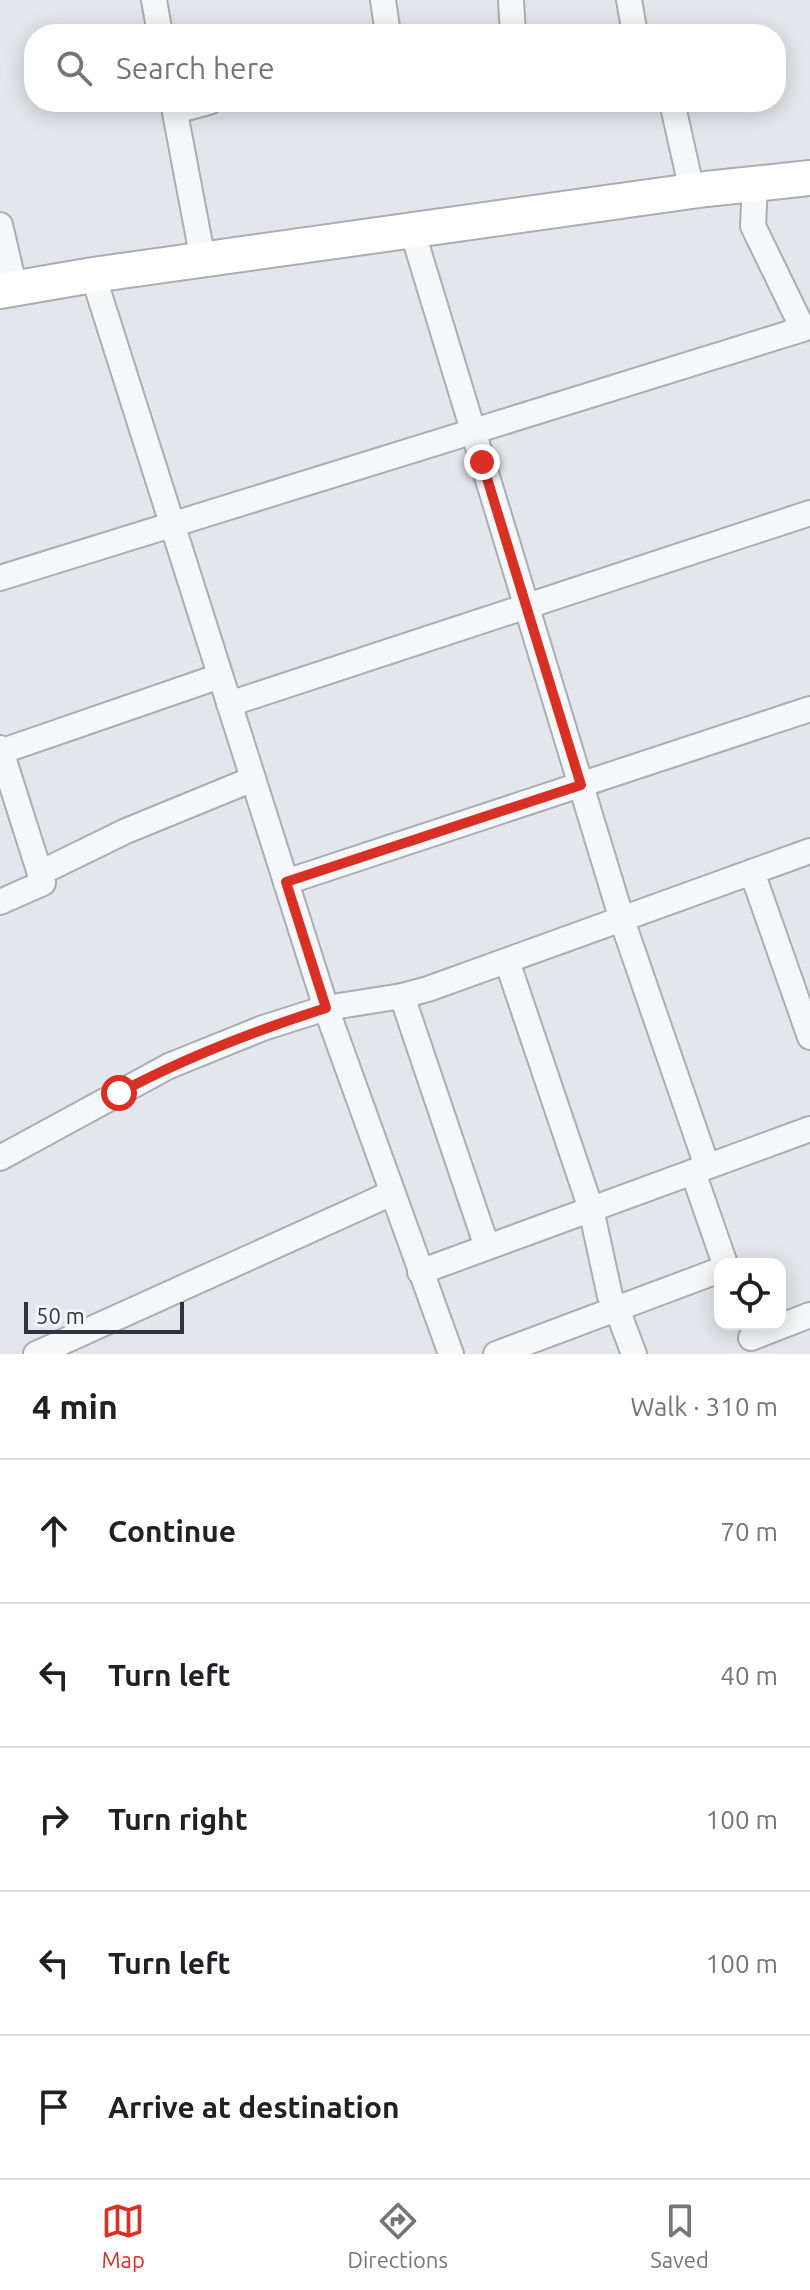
<!DOCTYPE html>
<html lang="en">
<head>
<meta charset="utf-8">
<style>
  :root { --surface:#fff; --page:#f6f6f6; --text:#202124; --muted:#757577; --line:#e0e0e0; --accent:#d93025 }
  body { margin:0; font-family:Ubuntu,sans-serif; background:var(--page); color:var(--text) }
  .controls { position:absolute; right:24px; bottom:24px; display:grid; overflow:hidden; border-radius:16px; box-shadow:0 4px 20px #0003 }
  .controls button { width:72px; height:72px; display:grid; place-items:center; padding:0; border:0; border-bottom:2px solid var(--line); background:var(--surface); color:var(--text); font:40px sans-serif }
  .scale { position:absolute; left:24px; bottom:20px; width:160px; box-sizing:border-box; padding-left:8px; border:4px solid #2d3441; border-top:0; font-size:22px; line-height:28px; white-space:nowrap; color:#2d3441; -webkit-text-stroke:6px #f3f5f8; paint-order:stroke }
  .stop { position:absolute; width:24px; height:24px; margin:-18px; border:6px solid #d93025; border-radius:50%; background:#fff }
  .stop.end { background:#d93025; border-color:#fff; box-shadow:0 2px 8px #0008 }
  .list { margin:0; padding:0; list-style:none }
  h2 { display:flex; justify-content:space-between; align-items:center; height:104px; margin:0; padding:0 32px; font-size:34px }
  h2 small { font-size:26px; font-weight:400; color:var(--muted) }
  .list li { display:grid; grid-template-columns:52px 1fr auto; gap:24px; align-items:center; box-sizing:border-box; height:144px; padding:0 32px; border-top:2px solid var(--line) }
  .list b { display:block; font-size:30px; white-space:nowrap }
  .list em { font-size:26px; font-style:normal; color:var(--muted) }
  .icon { flex:none; width:44px; height:44px; fill:none; stroke:currentColor; stroke-width:2; stroke-linecap:round; stroke-linejoin:round }
  .map { position:relative; flex:none; width:810px; height:1354px; overflow:hidden }
  .search { position:absolute; background:var(--surface); box-shadow:0 4px 20px #0003; left:24px; right:24px; top:24px; height:88px; display:flex; align-items:center; gap:20px; box-sizing:border-box; padding:0 28px; border-radius:32px; color:var(--muted); font-size:30px }
  .sheet { height:824px; background:var(--surface) }
  nav { display:flex; justify-content:space-around; align-items:center; box-sizing:border-box; height:112px; border-top:2px solid var(--line); background:var(--surface); font-size:22px; color:var(--muted) }
  nav a { display:grid; justify-items:center; gap:4px }
  nav .on { color:var(--accent) }
  .map>svg:first-child { display:block }
  .lines { fill:none; stroke-linecap:round; stroke-linejoin:round }
  .street-casing { stroke:#a9adb4; stroke-width:28 }
  .secondary-casing { stroke:#a9adb4; stroke-width:38 }
  .street { stroke:#f6f7f9; stroke-width:24 }
  .secondary { stroke:#fff; stroke-width:34 }
  .route { stroke:#d93025; stroke-width:10 }
</style>
</head>
<body>
<div class="map">
<svg width="810" height="1354" viewBox="0 0 810 1354">
  <rect width="100%" height="100%" fill="#e3e6ea"/>
  <g class="lines">
    <defs>
      <g id="street">
        <polyline points="154,0 160,34"/>
        <polyline points="383,0 388,34"/>
        <polyline points="511,0 513,34"/>
        <polyline points="629,0 635,34"/>
        <polyline points="173,102 203,260"/>
        <polyline points="672,102 692,191"/>
        <polyline points="175,111 209,102"/>
        <polyline points="0,225 15,289"/>
        <polyline points="412,230 622,920 707,1166"/>
        <polyline points="93,275 326,1008 451,1354"/>
        <polyline points="0,578 803,329 753,226 755,184"/>
        <polyline points="229,704 810,513"/>
        <polyline points="0,748 43,883 0,902"/>
        <polyline points="0,752 220,676"/>
        <polyline points="752,872 810,1037"/>
        <polyline points="40,873 126,831 253,779"/>
        <polyline points="286,882 810,709"/>
        <polyline points="507,961 591,1209 610,1296 617,1309 634,1354"/>
        <polyline points="402,996 487,1247"/>
        <polyline points="0,1158 169,1066 263,1028 326,1008 402,996 428,989 810,851"/>
        <polyline points="693,1172 725,1264"/>
        <polyline points="420,1272 810,1129"/>
        <polyline points="751,1338 810,1315"/>
        <polyline points="36,1354 392,1193"/>
        <polyline points="496,1354 720,1270"/>
      </g>
      <polyline id="secondary" points="0,291 93,275 706,189 810,178"/>
    </defs>
    <use href="#street" class="street-casing"/>
    <use href="#secondary" class="secondary-casing"/>
    <use href="#street" class="street"/>
    <use href="#secondary" class="secondary"/>
  </g>
  <g class="lines">
    <path class="route" d="M119 1093C186 1057 254 1031 326 1008L286 882 581 785 482 462"/>
  </g>
</svg>
<div class="controls">
<button><svg class="icon" aria-label="locate" viewBox="0 0 24 24"><circle cx="12" cy="12" r="6"/><path d="M12 2v4M12 18v4M2 12h4M18 12h4"/></svg></button>
</div>
<div class="scale">50 m</div>
<div class="stop" style="left:119px;top:1093px"></div>
<div class="stop end" style="left:482px;top:462px"></div>
<div class="search"><svg class="icon" aria-label="search" viewBox="0 0 24 24"><circle cx="10" cy="10" r="6"/><path d="M15 15l6 6"/></svg>Search here</div>
</div>
<section class="sheet">
<h2>4 min<small>Walk · 310 m</small></h2>
<ul class="list">
<li><svg class="icon" aria-label="ahead" viewBox="0 0 24 24"><path d="M12 20V5M6 11l6-6 6 6"/></svg><div><b>Continue</b></div><em>70 m</em></li>
<li><svg class="icon" aria-label="left" viewBox="0 0 24 24"><path d="M17 20v-9H6M10 6l-5 5 5 5"/></svg><div><b>Turn left</b></div><em>40 m</em></li>
<li><svg class="icon" aria-label="right" viewBox="0 0 24 24"><path d="M7 20v-9h11M14 6l5 5-5 5"/></svg><div><b>Turn right</b></div><em>100 m</em></li>
<li><svg class="icon" aria-label="left" viewBox="0 0 24 24"><path d="M17 20v-9H6M10 6l-5 5 5 5"/></svg><div><b>Turn left</b></div><em>100 m</em></li>
<li><svg class="icon" aria-label="arrive" viewBox="0 0 24 24"><path d="M6 21V4h12l-3 4 3 4H6"/></svg><div><b>Arrive at destination</b></div></li>
</ul>
</section>
<nav>
<a class="on"><svg class="icon" aria-label="map" viewBox="0 0 24 24"><path d="M3 6l6-2 6 2 6-2v14l-6 2-6-2-6 2zM9 4v14M15 6v14"/></svg>Map</a>
<a><svg class="icon" aria-label="directions" viewBox="0 0 24 24"><path d="M12 3l9 9-9 9-9-9zM9 14v-3h6M13 9l2 2-2 2"/></svg>Directions</a>
<a><svg class="icon" aria-label="saved" viewBox="0 0 24 24"><path d="M7 4h10v16l-5-4-5 4z"/></svg>Saved</a>
</nav>
</body>
</html>
